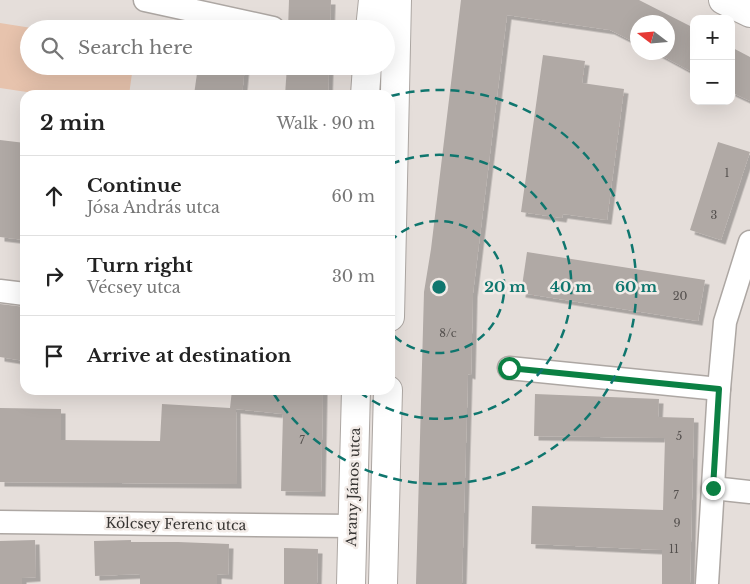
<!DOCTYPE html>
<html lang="en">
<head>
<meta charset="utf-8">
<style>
  :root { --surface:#fff; --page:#f6f6f6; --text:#222; --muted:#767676; --line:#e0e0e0 }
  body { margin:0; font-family:"Libre Baskerville",serif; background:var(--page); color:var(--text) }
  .controls { position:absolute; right:15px; top:15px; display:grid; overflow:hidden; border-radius:10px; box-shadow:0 5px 20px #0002 }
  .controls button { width:45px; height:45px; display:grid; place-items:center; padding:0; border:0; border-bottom:1px solid var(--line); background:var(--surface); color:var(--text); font:25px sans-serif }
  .compass { position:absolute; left:630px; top:15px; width:45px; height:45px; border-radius:50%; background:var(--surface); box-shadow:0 5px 20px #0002; rotate:286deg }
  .stop { position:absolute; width:15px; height:15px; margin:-11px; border:4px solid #0b8043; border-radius:50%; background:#fff }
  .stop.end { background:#0b8043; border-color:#fff; box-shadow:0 1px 5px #0008 }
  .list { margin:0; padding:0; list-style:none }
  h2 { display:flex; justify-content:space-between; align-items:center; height:65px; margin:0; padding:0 20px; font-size:21px }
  h2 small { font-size:16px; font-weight:400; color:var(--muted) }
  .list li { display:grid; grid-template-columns:32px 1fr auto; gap:15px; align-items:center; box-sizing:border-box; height:80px; padding:0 20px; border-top:1px solid var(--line) }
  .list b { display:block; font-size:19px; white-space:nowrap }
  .list p { margin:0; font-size:16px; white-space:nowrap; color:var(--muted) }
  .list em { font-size:16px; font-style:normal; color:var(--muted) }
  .icon { flex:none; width:28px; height:28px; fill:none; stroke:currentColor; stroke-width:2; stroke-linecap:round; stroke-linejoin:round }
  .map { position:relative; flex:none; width:750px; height:584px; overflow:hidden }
  .search { position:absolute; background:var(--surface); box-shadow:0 5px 20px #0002; left:20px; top:20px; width:375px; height:55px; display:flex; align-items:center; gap:12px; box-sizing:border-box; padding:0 18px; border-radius:28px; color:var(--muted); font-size:19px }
  .panel { position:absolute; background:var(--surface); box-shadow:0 5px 20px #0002; left:20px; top:90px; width:375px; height:305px; border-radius:15px }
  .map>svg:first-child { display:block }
  .green { fill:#e7c3ad }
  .building { fill:#b0a9a5; filter:url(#shadow) }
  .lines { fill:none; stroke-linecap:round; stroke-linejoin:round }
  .minor-casing { stroke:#ada7a3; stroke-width:25 }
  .tertiary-casing { stroke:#ada7a3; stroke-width:30 }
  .minor { stroke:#fff; stroke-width:22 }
  .tertiary { stroke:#fff; stroke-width:28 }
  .route { stroke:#0b8043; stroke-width:6 }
  .ring { fill:none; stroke:#0f766e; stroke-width:2.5; stroke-dasharray:9 6 }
  .labels { text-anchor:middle; stroke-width:5; stroke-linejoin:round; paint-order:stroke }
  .number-label { font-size:11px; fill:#54504e }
  .street-label { font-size:14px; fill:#353331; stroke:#f2ebe7 }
  .centre { fill:#0f766e; stroke:#f2ebe7; stroke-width:2.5 }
  .ring-label { font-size:15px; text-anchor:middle; font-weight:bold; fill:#0f766e; stroke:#f2ebe7; stroke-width:5; stroke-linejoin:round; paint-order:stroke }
</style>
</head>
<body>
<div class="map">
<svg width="750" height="584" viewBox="0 0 750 584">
  <defs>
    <filter id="shadow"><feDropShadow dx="4.5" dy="4.5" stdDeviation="0" flood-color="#0004"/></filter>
  </defs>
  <rect width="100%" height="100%" fill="#e5deda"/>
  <polygon class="green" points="0,23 38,29 29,29 29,66 133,66 129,95 47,95 0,88"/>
  <g class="building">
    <polygon points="289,0 331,0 330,29 288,29"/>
    <polygon points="461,0 639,0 694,28 694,73 655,52 668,52 668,22 638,22 638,44 610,30 507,15 473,293 471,375 468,374 462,584 416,584 424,292 431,249"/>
    <polygon points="731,47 750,57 750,101 731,92"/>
    <polygon points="543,55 585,61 582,83 624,89 607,220 563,214 562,218 521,212"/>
    <polygon points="198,66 245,66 242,95 194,95"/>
    <polygon points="287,66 329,66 328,95 285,95"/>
    <polygon points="0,140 25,143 25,240 0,237"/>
    <polygon points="718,142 750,152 721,240 690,230"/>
    <polygon points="527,252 705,280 698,321 521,293"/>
    <polygon points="0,304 25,307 25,361 0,357"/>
    <polygon points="232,390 323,390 321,492 281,491 283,414 236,409 237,484 0,482 0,408 61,409 61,440 160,441 162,404 230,408"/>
    <polygon points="535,394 659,399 658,417 694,418 690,584 662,584 662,550 531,544 532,506 663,510 665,438 534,436"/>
    <polygon points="35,540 36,577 22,578 22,584 0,584 0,541"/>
    <polygon points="131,540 131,542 178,542 229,544 228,575 217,574 217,584 140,584 140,574 95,576 94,541"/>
    <polygon points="284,548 318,549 317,584 284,584"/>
  </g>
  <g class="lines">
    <defs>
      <g id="minor">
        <polyline points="145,0 273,28"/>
        <polyline points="0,291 25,294"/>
        <polyline points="509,368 719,389"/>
        <polyline points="713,488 750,492"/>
        <polyline points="0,522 352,526"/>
        <polyline points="707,584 719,389 725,322 750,242"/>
      </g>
      <g id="tertiary">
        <polyline points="723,0 750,13"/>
        <polyline points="370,29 373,0"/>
        <polyline points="365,95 367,66"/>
        <polyline points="390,317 397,0"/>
        <polyline points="351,584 356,390"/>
        <polyline points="383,584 388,390"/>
      </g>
    </defs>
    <use href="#minor" class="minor-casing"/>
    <use href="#tertiary" class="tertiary-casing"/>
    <use href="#minor" class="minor"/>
    <use href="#tertiary" class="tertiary"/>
  </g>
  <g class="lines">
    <polyline class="route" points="509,368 719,389 713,488"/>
  </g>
  <g class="ring">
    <path d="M390 242A66 66 0 1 1 390 332"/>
    <path d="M391 164A132 132 0 1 1 357 390"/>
    <path d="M391 96A197 197 0 1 1 272 391"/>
  </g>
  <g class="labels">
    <g class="number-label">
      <text x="727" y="177">1</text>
      <text x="714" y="219">3</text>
      <text x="680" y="300">20</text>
      <text x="448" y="337">8/c</text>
      <text x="679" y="440">5</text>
      <text x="302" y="444">7</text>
      <text x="676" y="499">7</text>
      <text x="677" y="527">9</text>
      <text x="674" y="553">11</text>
    </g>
    <g class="street-label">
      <text transform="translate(353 487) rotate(-88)" y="5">Arany János utca</text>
      <text transform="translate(176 524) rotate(1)" y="5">Kölcsey Ferenc utca</text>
    </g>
  </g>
  <circle cx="439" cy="287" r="8" class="centre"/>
  <g class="ring-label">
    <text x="505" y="292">20 m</text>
    <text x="571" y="292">40 m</text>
    <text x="636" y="292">60 m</text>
  </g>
</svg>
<div class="controls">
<button>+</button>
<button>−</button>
</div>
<svg class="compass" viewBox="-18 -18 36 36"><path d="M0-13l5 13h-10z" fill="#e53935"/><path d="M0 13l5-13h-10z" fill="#767676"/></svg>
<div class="stop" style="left:509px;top:368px"></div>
<div class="stop end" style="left:713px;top:488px"></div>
<div class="search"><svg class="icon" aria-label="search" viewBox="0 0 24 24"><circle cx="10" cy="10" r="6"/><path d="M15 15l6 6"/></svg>Search here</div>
<section class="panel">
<h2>2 min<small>Walk · 90 m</small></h2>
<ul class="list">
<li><svg class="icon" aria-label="ahead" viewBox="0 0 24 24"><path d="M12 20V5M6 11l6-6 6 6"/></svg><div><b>Continue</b><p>Jósa András utca</p></div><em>60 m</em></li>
<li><svg class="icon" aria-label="right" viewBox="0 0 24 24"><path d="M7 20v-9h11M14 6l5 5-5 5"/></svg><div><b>Turn right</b><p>Vécsey utca</p></div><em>30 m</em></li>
<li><svg class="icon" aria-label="arrive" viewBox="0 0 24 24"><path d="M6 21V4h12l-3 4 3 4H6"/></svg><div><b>Arrive at destination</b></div></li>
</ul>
</section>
</div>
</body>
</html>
